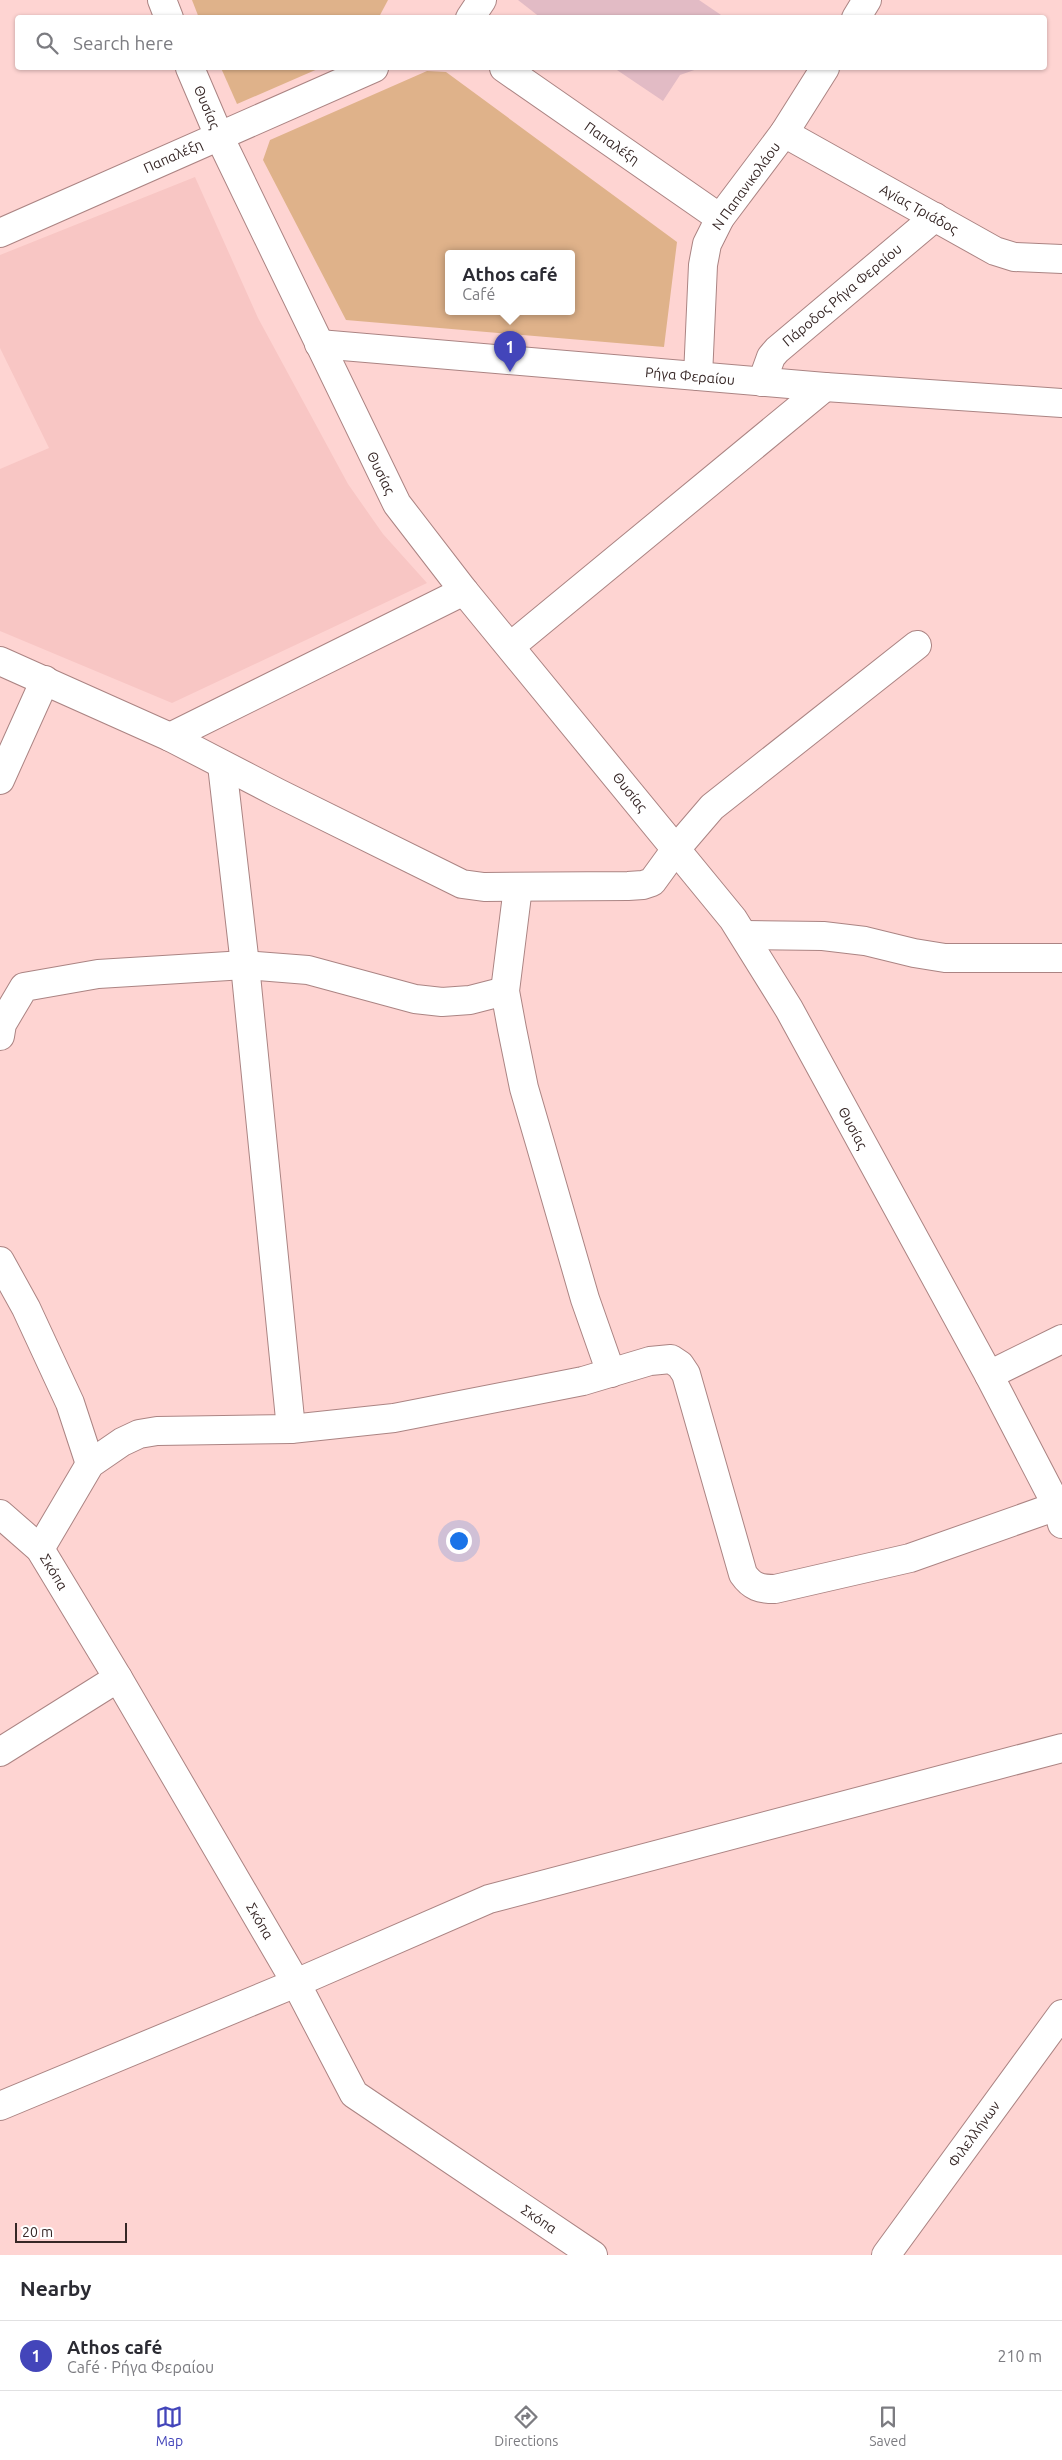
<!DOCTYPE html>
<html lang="en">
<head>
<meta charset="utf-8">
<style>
  :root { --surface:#fff; --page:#f7f7f7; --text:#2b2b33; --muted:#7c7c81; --line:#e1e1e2; --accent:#4345ba }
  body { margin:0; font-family:Ubuntu,sans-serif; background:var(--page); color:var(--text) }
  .scale { position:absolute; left:15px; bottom:12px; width:112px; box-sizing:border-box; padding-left:5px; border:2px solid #362726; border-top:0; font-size:14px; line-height:18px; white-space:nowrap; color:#362726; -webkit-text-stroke:4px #fff; paint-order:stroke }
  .you { position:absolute; left:458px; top:1540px; width:18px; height:18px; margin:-12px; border:4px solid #fff; border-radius:50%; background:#1a73e8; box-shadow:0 0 0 8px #1a73e833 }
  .badge { display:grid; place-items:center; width:32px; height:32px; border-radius:50%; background:var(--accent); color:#fff; font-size:16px; font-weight:700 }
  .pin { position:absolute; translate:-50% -41px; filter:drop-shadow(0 1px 2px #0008) }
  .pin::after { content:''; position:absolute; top:26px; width:18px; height:15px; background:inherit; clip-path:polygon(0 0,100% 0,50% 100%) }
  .popup { position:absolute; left:445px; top:250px; width:130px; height:65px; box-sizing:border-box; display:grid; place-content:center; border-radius:5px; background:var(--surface); filter:drop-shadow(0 1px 4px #0005); font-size:16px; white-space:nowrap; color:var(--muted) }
  .popup b { font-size:19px; color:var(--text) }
  .popup::after { content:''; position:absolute; left:50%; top:100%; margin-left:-10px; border:10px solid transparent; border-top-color:var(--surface) }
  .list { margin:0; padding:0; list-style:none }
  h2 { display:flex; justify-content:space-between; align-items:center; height:65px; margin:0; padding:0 20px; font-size:21px }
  h2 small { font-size:16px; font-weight:400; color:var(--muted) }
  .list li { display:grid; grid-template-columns:32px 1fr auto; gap:15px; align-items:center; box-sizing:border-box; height:70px; padding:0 20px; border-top:1px solid var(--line) }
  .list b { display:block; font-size:19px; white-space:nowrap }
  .list p { margin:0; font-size:16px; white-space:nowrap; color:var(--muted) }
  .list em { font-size:16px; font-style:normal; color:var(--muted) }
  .icon { flex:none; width:28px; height:28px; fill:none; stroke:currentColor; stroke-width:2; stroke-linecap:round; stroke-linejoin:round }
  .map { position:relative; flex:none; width:1062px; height:2255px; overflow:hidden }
  .search { position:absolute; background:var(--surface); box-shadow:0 1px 4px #0004; left:15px; right:15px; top:15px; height:55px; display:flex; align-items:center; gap:12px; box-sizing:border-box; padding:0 18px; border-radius:5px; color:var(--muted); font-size:19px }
  .sheet { height:135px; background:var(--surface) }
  nav { display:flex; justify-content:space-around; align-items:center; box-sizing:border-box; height:70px; border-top:1px solid var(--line); background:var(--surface); font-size:14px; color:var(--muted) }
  nav a { display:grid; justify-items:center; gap:2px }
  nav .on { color:var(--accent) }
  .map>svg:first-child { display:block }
  .built { fill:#f8c6c4 }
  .green { fill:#dfb28a; fill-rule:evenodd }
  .building { fill:#e2bbc5 }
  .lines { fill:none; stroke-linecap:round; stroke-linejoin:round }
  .minor-casing { stroke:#ab8483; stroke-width:30 }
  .minor { stroke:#fff; stroke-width:28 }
  .labels { text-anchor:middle; stroke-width:4.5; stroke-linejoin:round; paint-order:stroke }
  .street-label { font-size:14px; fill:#362726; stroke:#fff }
</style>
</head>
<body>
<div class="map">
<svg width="1062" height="2255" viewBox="0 0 1062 2255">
  <rect width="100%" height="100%" fill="#fed4d2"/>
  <polygon class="built" points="195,177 258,318 348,484 383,534 427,583 172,703 0,631 0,469 49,448 0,348 0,255"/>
  <g class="green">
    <polygon points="192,0 388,0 379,17 199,18"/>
    <polygon points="221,68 320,68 237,104"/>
    <path d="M427 71 446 72 677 242 664 347 346 320 263 160 270 140ZM571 253V311H449V253Z"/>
  </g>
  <g class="building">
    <polygon points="518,0 699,0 721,15 720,18 541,18"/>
    <polygon points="614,68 700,68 680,75 663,101"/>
  </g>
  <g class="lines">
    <defs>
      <g id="minor">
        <polyline points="162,0 169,18"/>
        <polyline points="470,18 482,0"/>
        <polyline points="856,18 867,0"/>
        <polyline points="190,68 219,136 397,504 464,591 733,919 789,1009 989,1375 1057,1506 1062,1524"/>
        <polyline points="504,68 720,218"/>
        <polyline points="784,133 995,251 1014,257 1062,259"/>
        <polyline points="0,233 374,68"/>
        <polyline points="319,344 825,387 1062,403"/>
        <polyline points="698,376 703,265 707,244 720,218 784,133 825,68"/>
        <polyline points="762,382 771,357 777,350 935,217"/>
        <polyline points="511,646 825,387"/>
        <polyline points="0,661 170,737 278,793 462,884 484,887 628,886 643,885 652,882 676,849 712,807 917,645"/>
        <polyline points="170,737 464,591"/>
        <polyline points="222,765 245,965 291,1429"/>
        <polyline points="0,780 45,680"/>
        <polyline points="518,887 505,991 512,1029 524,1088 540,1143 585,1299 611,1373"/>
        <polyline points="744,935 823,936 865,941 914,953 945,958 1062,958"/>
        <polyline points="0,1036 2,1024 24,987 98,974 245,965 308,970 415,999 442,1002 470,1000 505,991"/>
        <polyline points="0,1261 26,1308 70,1403 90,1464"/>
        <polyline points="989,1375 1062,1339"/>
        <polyline points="0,1514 40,1549 118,1678 296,1983 354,2094 593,2255"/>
        <path d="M40 1549 90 1464 122 1442 139 1434 157 1431 291 1429 394 1418 583 1381 650 1361 671 1359 680 1365 686 1374 743 1574C752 1587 760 1589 775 1589L910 1558 1057 1506"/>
        <polyline points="0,1752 118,1678"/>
        <polyline points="0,2106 296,1983 489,1899 1062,1748"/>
        <polyline points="886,2255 1062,2014"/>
      </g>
    </defs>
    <use href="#minor" class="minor-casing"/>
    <use href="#minor" class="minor"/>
  </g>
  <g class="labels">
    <g class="street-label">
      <text transform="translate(207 107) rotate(67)" y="5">Θυσίας</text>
      <text transform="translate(612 143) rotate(35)" y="5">Παπαλέξη</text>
      <text transform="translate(173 156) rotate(-24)" y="5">Παπαλέξη</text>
      <text transform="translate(746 186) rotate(-54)" y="5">Ν Παπανικολάου</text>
      <text transform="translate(919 209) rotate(29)" y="5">Αγίας Τριάδος</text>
      <text transform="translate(842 295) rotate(-40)" y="5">Πάροδος Ρήγα Φεραίου</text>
      <text transform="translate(690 376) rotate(5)" y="5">Ρήγα Φεραίου</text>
      <text transform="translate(381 473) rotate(64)" y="5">Θυσίας</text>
      <text transform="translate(630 792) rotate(51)" y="5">Θυσίας</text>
      <text transform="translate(853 1128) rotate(62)" y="5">Θυσίας</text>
      <text transform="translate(54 1572) rotate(59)" y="5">Σκόπα</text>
      <text transform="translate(260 1921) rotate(60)" y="5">Σκόπα</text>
      <text transform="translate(974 2134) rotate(-54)" y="5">Φιλελλήνων</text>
      <text transform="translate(539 2219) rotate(34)" y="5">Σκόπα</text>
    </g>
  </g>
</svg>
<div class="scale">20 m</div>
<div class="you"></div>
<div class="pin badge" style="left:510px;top:372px">1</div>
<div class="popup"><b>Athos café</b>Café</div>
<div class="search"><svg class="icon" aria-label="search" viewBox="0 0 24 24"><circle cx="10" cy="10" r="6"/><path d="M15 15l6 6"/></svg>Search here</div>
</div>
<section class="sheet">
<h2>Nearby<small></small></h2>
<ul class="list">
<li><span class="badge">1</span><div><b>Athos café</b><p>Café · Ρήγα Φεραίου</p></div><em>210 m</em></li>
</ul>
</section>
<nav>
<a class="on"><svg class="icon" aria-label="map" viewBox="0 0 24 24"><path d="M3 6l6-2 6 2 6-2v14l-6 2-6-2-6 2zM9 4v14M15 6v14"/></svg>Map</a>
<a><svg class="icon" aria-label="directions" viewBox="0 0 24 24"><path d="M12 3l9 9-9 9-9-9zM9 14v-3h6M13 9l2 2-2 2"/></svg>Directions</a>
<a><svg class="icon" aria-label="saved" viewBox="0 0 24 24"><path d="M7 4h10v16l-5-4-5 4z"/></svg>Saved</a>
</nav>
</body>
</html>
